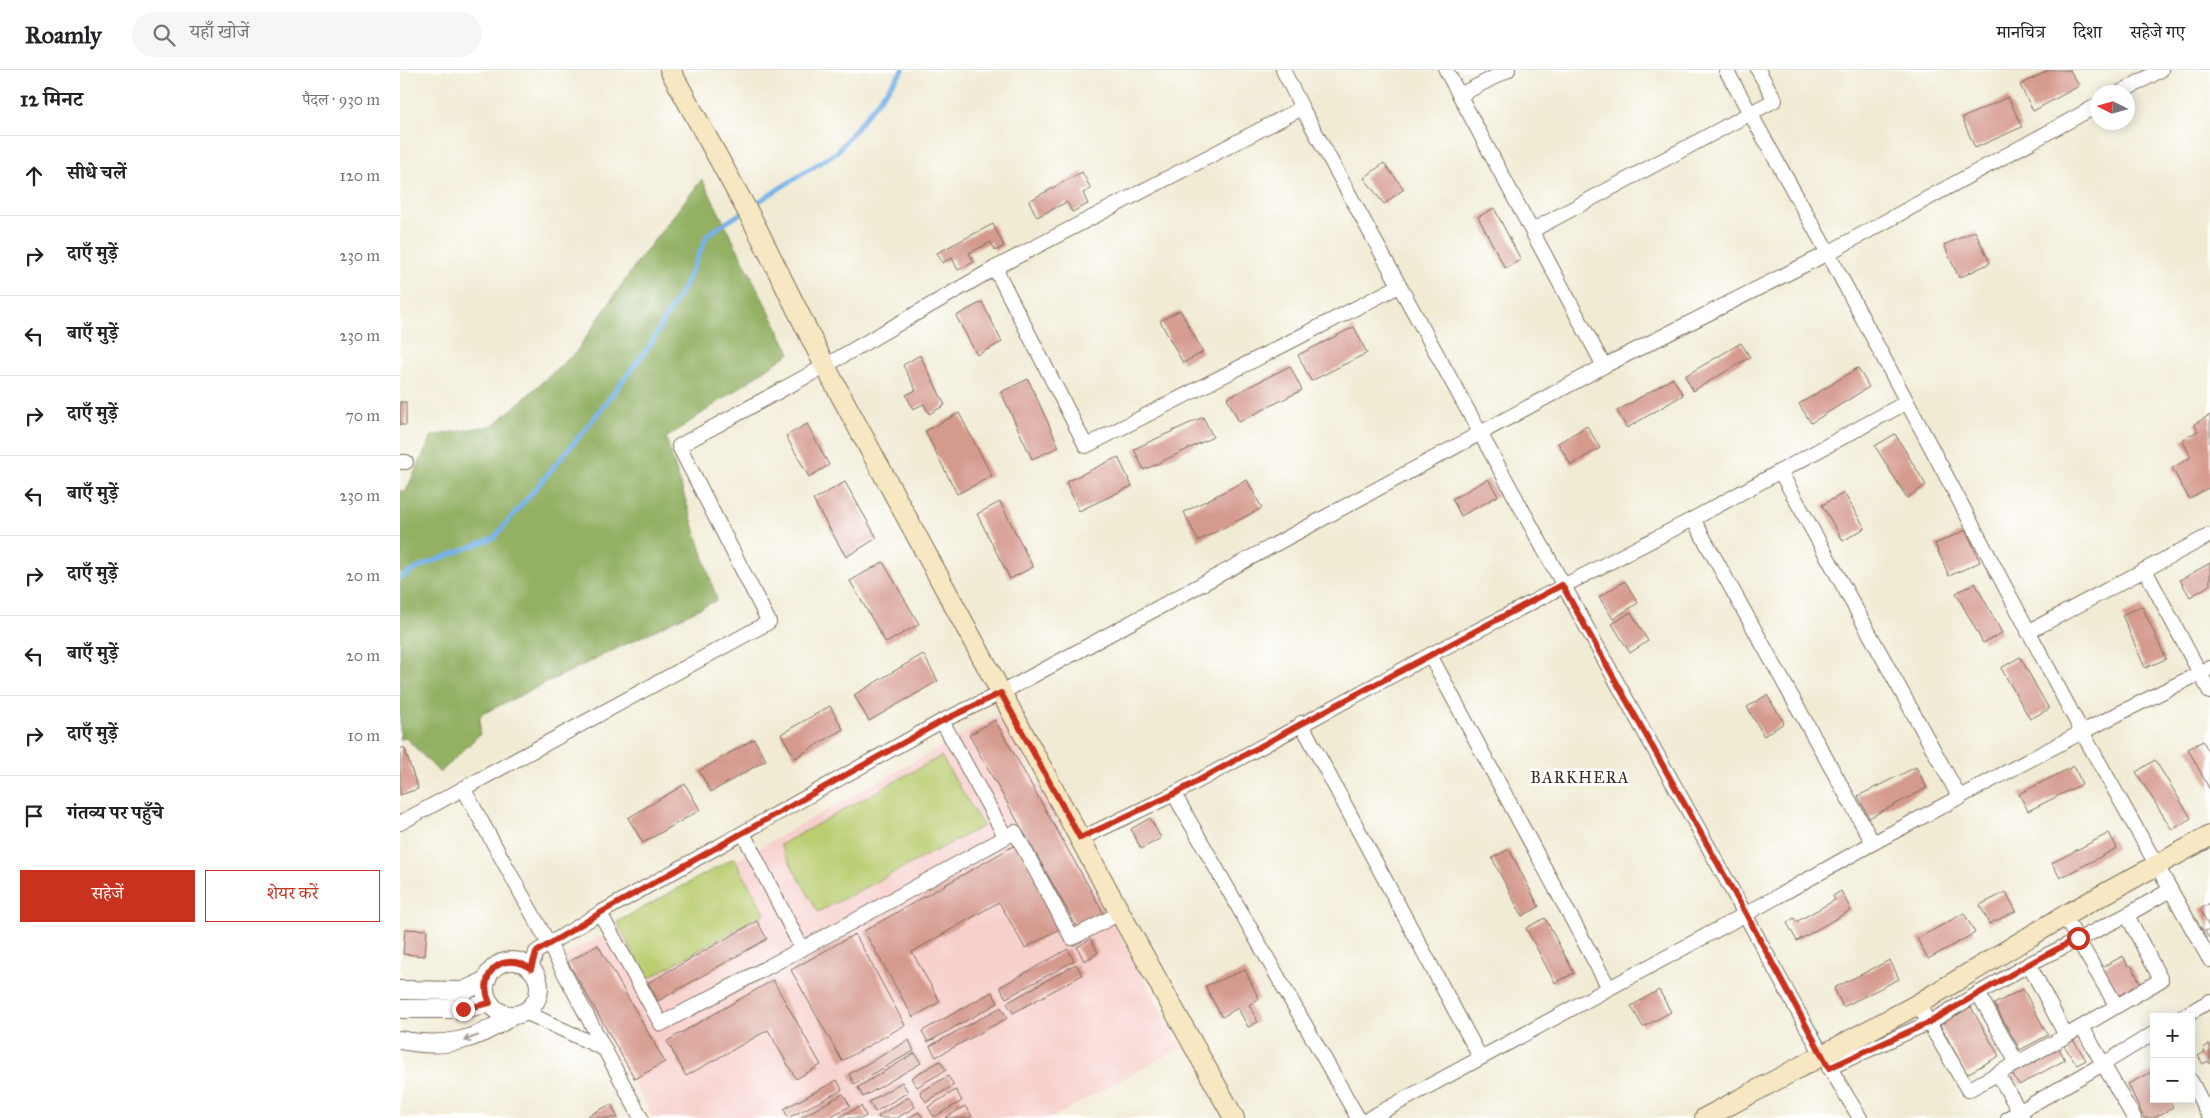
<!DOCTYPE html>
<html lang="hi">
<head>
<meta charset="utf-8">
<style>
  :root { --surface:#fff; --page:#f6f6f6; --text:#202124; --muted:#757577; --line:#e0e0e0; --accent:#c8321e }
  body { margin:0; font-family:"IM FELL Great Primer","Noto Serif Devanagari",serif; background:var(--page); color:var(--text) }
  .controls { position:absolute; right:15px; bottom:15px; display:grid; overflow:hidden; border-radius:0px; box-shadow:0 2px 12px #0003 }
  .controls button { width:45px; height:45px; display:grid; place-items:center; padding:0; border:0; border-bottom:1px solid var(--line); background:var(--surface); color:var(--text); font:25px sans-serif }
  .compass { position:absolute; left:1690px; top:15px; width:45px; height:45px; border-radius:50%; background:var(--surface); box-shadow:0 2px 12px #0003; rotate:275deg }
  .stop { position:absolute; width:15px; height:15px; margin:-11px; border:4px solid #c8321e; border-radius:50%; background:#fff }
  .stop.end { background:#c8321e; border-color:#fff; box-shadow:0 1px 5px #0008 }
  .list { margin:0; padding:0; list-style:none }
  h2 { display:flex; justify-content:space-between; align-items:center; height:65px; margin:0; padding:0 20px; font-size:21px }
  h2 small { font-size:16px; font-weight:400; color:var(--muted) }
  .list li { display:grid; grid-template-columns:32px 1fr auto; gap:15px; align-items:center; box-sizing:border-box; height:80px; padding:0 20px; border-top:1px solid var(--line) }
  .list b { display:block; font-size:19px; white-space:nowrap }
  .list em { font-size:16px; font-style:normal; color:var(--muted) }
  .actions { display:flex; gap:10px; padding:15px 20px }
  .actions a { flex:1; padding:11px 0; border:1px solid var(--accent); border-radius:0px; text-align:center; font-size:18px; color:var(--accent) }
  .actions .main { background:var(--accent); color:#fff }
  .icon { flex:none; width:28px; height:28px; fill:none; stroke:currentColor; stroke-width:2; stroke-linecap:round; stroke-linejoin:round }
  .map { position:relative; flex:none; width:1810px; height:1048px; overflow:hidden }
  header { display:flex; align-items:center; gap:30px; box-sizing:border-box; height:70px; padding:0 25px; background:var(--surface); border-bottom:1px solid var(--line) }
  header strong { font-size:24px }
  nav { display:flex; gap:28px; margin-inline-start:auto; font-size:18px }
  .search { width:350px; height:45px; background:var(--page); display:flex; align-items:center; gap:12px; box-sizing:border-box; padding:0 18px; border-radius:28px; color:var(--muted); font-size:19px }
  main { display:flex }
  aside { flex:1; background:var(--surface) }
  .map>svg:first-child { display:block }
  .built { fill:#f7d0cc }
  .green { fill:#bacd71; stroke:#7a7c48 }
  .forest { fill:#93b063; stroke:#676d40 }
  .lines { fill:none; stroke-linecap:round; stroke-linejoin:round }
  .stream { stroke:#77b2e8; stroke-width:5 }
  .building { fill:#d59a8e }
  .minor-casing { stroke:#7b6e5e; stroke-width:16 }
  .tertiary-casing { stroke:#7b6e5e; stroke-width:20 }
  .secondary-casing { stroke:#7b6e5e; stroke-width:22 }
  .minor { stroke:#fff; stroke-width:14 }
  .tertiary { stroke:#fff; stroke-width:18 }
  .secondary { stroke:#f7e8c3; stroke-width:20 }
  .oneway { stroke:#a79f9a }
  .route { stroke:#c8321e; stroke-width:6 }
  .labels { text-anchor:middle; stroke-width:5; stroke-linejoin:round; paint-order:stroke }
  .neighbourhood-label { font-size:16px; letter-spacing:1px; fill:#3b2a1e; stroke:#fff }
</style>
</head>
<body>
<header>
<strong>Roamly</strong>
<div class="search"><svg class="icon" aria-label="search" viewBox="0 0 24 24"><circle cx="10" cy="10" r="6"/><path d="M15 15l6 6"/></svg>यहाँ खोजें</div>
<nav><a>मानचित्र</a><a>दिशा</a><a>सहेजे गए</a></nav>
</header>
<main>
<aside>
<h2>12 मिनट<small>पैदल · 930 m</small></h2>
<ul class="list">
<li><svg class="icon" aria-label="ahead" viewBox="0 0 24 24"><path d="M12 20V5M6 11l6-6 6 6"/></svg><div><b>सीधे चलें</b></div><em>120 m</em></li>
<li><svg class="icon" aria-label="right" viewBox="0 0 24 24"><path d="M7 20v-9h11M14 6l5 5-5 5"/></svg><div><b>दाएँ मुड़ें</b></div><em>230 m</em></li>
<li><svg class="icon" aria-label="left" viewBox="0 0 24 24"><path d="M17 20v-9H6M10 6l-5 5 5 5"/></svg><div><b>बाएँ मुड़ें</b></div><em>230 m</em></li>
<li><svg class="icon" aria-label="right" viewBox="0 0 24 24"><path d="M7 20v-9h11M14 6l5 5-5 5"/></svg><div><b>दाएँ मुड़ें</b></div><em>70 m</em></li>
<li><svg class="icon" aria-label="left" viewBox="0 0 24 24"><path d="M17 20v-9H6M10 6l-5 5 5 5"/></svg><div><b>बाएँ मुड़ें</b></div><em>230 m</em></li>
<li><svg class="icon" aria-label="right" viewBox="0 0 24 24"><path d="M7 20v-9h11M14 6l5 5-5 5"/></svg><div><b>दाएँ मुड़ें</b></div><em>20 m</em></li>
<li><svg class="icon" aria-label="left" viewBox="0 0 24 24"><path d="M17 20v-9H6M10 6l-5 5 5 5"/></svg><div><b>बाएँ मुड़ें</b></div><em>20 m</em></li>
<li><svg class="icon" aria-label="right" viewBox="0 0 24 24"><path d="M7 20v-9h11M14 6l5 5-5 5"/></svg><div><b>दाएँ मुड़ें</b></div><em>10 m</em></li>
<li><svg class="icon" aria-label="arrive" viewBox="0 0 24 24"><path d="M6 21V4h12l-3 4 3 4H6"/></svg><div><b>गंतव्य पर पहुँचे</b></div></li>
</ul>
<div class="actions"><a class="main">सहेजें</a><a>शेयर करें</a></div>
</aside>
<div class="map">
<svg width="1810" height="1048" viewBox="0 0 1810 1048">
  <rect width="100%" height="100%" fill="#fff"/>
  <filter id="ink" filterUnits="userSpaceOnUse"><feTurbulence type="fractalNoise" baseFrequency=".02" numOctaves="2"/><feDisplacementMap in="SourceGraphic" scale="10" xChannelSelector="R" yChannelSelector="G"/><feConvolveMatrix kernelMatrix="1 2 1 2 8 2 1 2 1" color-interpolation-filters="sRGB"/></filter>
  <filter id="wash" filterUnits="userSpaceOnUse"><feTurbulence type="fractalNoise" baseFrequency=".0096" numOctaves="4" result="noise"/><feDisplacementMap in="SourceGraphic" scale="20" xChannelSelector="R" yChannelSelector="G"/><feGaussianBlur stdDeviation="1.12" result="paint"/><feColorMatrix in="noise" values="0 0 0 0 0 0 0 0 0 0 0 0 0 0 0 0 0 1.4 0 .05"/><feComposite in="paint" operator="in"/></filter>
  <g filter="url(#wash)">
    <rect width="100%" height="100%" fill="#f1ebd4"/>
    <polygon class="built" points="599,644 781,977 652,1048 253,1048 163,887"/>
    <g class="green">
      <polygon points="541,686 583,756 418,842 380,775"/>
      <polygon points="334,788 365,843 246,910 217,852"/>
    </g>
    <polygon class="forest" points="302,109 390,283 266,368 317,530 80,645 80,664 40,703 6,668 0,669 0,421 6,421 32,366 94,355 176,282 235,195"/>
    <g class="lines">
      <g class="stream">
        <polyline points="350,137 437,82 503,0"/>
        <polyline points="0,508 23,495 94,468 188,356 248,278 285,215 308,164 343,142"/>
      </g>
    </g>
    <g id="blocks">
      <g class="building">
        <polygon points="1649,0 1670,0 1679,16 1633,41 1620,15"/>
        <polygon points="1608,27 1622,57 1575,78 1562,48"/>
        <polygon points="984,93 1004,119 984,134 964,108"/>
        <polygon points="682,102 691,119 683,123 688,134 672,142 667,132 637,147 629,131"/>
        <polygon points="1094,138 1121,190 1105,198 1078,147"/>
        <polygon points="593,154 604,176 595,181 591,172 569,183 574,192 558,200 552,188 542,193 537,183"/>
        <polygon points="1575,161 1590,193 1559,208 1544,175"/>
        <polygon points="582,232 602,272 577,285 556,246"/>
        <polygon points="780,240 803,282 783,293 760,251"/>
        <polygon points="954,257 967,283 911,311 898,285"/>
        <polygon points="1341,273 1350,287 1293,321 1285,306"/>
        <polygon points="520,285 545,335 529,344 524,334 513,339 506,325 516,320 503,295"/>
        <polygon points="890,296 902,320 839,352 827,328"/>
        <polygon points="1458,298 1469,317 1411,353 1399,334"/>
        <polygon points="1273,308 1283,325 1227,358 1217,341"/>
        <polygon points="628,309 659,377 632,389 601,322"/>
        <rect x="0" y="332" width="6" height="23"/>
        <polygon points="559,343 592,406 557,424 525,361"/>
        <polygon points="1810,345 1810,417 1789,429 1772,398 1791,387 1782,370 1798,361 1794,354"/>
        <polygon points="803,347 813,367 744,400 734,379"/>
        <polygon points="407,354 429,395 409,407 386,366"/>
        <polygon points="1187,356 1200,378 1171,395 1158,373"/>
        <polygon points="1495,364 1526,415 1507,428 1475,376"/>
        <polygon points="718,387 732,416 679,441 666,412"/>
        <polygon points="1088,409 1098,426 1061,446 1052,429"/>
        <polygon points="847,410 862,438 798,471 784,442"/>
        <polygon points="445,412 477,468 446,487 413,430"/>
        <polygon points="1444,423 1465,458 1443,471 1422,435"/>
        <polygon points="600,432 633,497 610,509 577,444"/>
        <polygon points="1566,460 1580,492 1549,506 1535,474"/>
        <polygon points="483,492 519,554 486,573 450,511"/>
        <polygon points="1810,493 1810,515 1790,527 1780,510"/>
        <polygon points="1225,511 1238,533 1213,549 1199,527"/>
        <polygon points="1575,513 1602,563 1583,573 1556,523"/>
        <polygon points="1742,536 1766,589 1745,598 1722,545"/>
        <polygon points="1231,542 1248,571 1230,583 1212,554"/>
        <polygon points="523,584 538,611 469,651 454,625"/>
        <polygon points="1620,587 1649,639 1630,649 1601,598"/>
        <polygon points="1367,625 1384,653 1364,666 1347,637"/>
        <polygon points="430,636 443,659 395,688 381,664"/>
        <polygon points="595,650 704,844 678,859 569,665"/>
        <polygon points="354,669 366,690 311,722 299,701"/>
        <polygon points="1803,671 1810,684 1810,720 1788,679"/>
        <polygon points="4,677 18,719 0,725 0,679"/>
        <polygon points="1755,690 1791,748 1772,760 1736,702"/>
        <polygon points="1674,696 1682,714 1628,741 1619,724"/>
        <polygon points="1516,697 1527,718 1469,748 1458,726"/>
        <polygon points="285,714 300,740 243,773 228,748"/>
        <polygon points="750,748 761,768 741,779 731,759"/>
        <polygon points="1709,763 1717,778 1660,808 1652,793"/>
        <polygon points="617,774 663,857 625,878 599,832 512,882 540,932 513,947 464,861"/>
        <polygon points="1109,779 1139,837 1122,846 1092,788"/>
        <polygon points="1441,821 1451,840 1397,871 1387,853 1394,848 1396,852 1435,830 1433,826"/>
        <polygon points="1606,822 1616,841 1589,854 1580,835"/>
        <polygon points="1810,833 1810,867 1809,868 1805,861 1810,859 1800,839"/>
        <polygon points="1564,843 1575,863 1528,889 1517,869"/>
        <polygon points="1145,848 1174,903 1155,913 1126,858"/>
        <polygon points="357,851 367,869 258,931 248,913"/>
        <polygon points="5,859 27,860 25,886 3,884"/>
        <polygon points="455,864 505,955 442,991 391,900"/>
        <polygon points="691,869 698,883 684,891 677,877"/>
        <polygon points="198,875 265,992 235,1009 168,892"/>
        <polygon points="668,879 674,891 606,928 600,917"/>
        <polygon points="1723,886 1728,896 1731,895 1741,914 1714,928 1702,897"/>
        <polygon points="1490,890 1499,909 1443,937 1434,918"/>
        <polygon points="676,894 682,905 613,943 607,933"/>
        <polygon points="845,900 859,929 849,935 858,952 848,957 838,938 822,947 805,916"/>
        <polygon points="373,910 421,995 396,1009 368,960 286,1006 267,971"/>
        <polygon points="1623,919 1648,965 1620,980 1594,934"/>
        <polygon points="1259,920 1271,942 1243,957 1231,936"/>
        <polygon points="592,922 598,933 528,972 522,961"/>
        <polygon points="601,937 607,948 536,987 530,976"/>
        <polygon points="1571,937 1599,986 1567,1004 1540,955"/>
        <polygon points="1672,968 1686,990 1677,995 1663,974"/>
        <polygon points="509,970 514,981 454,1014 449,1004"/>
        <polygon points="1810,974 1810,994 1808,991 1803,994 1798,986 1805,982 1803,978"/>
        <polygon points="1659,978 1665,990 1619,1015 1612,1003"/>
        <polygon points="515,983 521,993 463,1027 458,1017"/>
        <polygon points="540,991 546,1000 517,1017 511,1008"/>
        <polygon points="1754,1001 1754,1029 1769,1029 1773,1038 1753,1048 1744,1048 1728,1014"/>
        <polygon points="548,1006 554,1015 526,1032 520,1022"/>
        <polygon points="437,1010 442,1020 388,1048 384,1039"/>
        <polygon points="502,1012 508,1022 475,1042 469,1032"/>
        <polygon points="556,1020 562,1031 534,1047 528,1037"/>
        <polygon points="443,1024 450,1036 428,1048 400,1048"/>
        <polygon points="509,1027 515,1037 497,1048 479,1048 478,1046"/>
        <polygon points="211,1034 218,1048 189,1048 188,1046"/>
        <polygon points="461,1036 466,1046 463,1048 438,1048"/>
        <polygon points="565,1036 572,1046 569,1048 545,1048"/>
        <polygon points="519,1042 523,1048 508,1048"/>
      </g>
    </g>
  </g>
  <g filter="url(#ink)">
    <use href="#blocks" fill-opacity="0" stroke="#7b6e5e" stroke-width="1"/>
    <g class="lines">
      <defs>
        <g id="minor">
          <path d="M883 0 902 38C1031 276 1161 513 1293 749 1349 849 1400 951 1460 1048"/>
          <polyline points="1046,0 1204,296"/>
          <polyline points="1326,0 1428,183 1682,662 1810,890"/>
          <polyline points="1721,22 1761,0"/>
          <polyline points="1060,25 1108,0"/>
          <polyline points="1133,160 1375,30 1358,0"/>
          <polyline points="595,198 686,376 999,216"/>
          <polyline points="0,392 6,392"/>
          <polyline points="1380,401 1560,728"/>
          <polyline points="1293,449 1473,773"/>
          <polyline points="1745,500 1810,622"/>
          <polyline points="1628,562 1810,465"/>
          <polyline points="1030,585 1209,918"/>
          <polyline points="542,651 605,766"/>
          <polyline points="901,653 1080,987"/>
          <polyline points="63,718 149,874 241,1048"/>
          <polyline points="774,724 958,1048"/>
          <polyline points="0,753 369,552 279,376 425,296 595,198 902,38"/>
          <polyline points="343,763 402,879"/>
          <polyline points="680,769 774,724 1030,585 1293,449 1507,332"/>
          <polyline points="200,843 261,954 454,851 615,762 672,868 720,843"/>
          <polyline points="1664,846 1716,935"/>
          <polyline points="1629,894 1666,966"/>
          <polyline points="131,899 136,882 200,843 542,651 601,623 1204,296 1428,183 1698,35"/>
          <polyline points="1578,923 1617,993"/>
          <polyline points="1518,934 1568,1020 1666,966 1761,910 1727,845"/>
          <polyline points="125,942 202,978"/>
          <polyline points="1782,947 1810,931"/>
          <polyline points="1682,957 1734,1048"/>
          <polyline points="1429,998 1528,953 1629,894 1727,845 1770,820"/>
          <polyline points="1598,1004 1623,1048"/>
          <polyline points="1791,1011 1810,1048"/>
          <polyline points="970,1048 1346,844 1473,773 1682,662 1810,598"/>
          <polyline points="1608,1048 1703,994 1754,963"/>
        </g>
        <g id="tertiary">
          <circle cx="112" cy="918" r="27"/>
          <polyline points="0,920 62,921 75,916 87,909"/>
          <polyline points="0,939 63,939 90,933"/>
          <path d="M0 970C45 979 76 971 113 945"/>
        </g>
        <g id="secondary">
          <polyline points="270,0 354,153 425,296 720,843 834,1048"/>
          <polyline points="1305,1048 1518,934 1664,846 1810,766"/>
        </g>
      </defs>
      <use href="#minor" class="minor-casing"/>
      <use href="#tertiary" class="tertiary-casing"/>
      <use href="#secondary" class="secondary-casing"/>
      <use href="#minor" class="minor"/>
      <use href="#tertiary" class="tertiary"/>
      <use href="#secondary" class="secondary"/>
    </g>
    <defs><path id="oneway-shaft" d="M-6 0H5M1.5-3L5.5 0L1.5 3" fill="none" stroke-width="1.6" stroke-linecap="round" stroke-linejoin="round" transform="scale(1.25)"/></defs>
    <use class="oneway" href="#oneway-shaft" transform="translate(71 968) rotate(161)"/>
  </g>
  <g class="lines" filter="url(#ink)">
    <path class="route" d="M63 939 90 933C76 903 104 879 131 899L136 882 200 843 542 651 601 623 680 768 774 724 901 654 1162 515 1346 844 1429 998 1528 953 1629 894 1678 868"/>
  </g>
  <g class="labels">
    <g class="neighbourhood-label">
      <text x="1180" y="713">BARKHERA</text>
    </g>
  </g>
</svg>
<div class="controls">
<button>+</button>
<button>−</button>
</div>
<svg class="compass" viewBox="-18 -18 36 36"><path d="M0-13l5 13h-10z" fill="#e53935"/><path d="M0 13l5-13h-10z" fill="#757577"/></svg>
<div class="stop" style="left:1678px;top:868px"></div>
<div class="stop end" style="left:63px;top:939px"></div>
</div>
</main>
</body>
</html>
